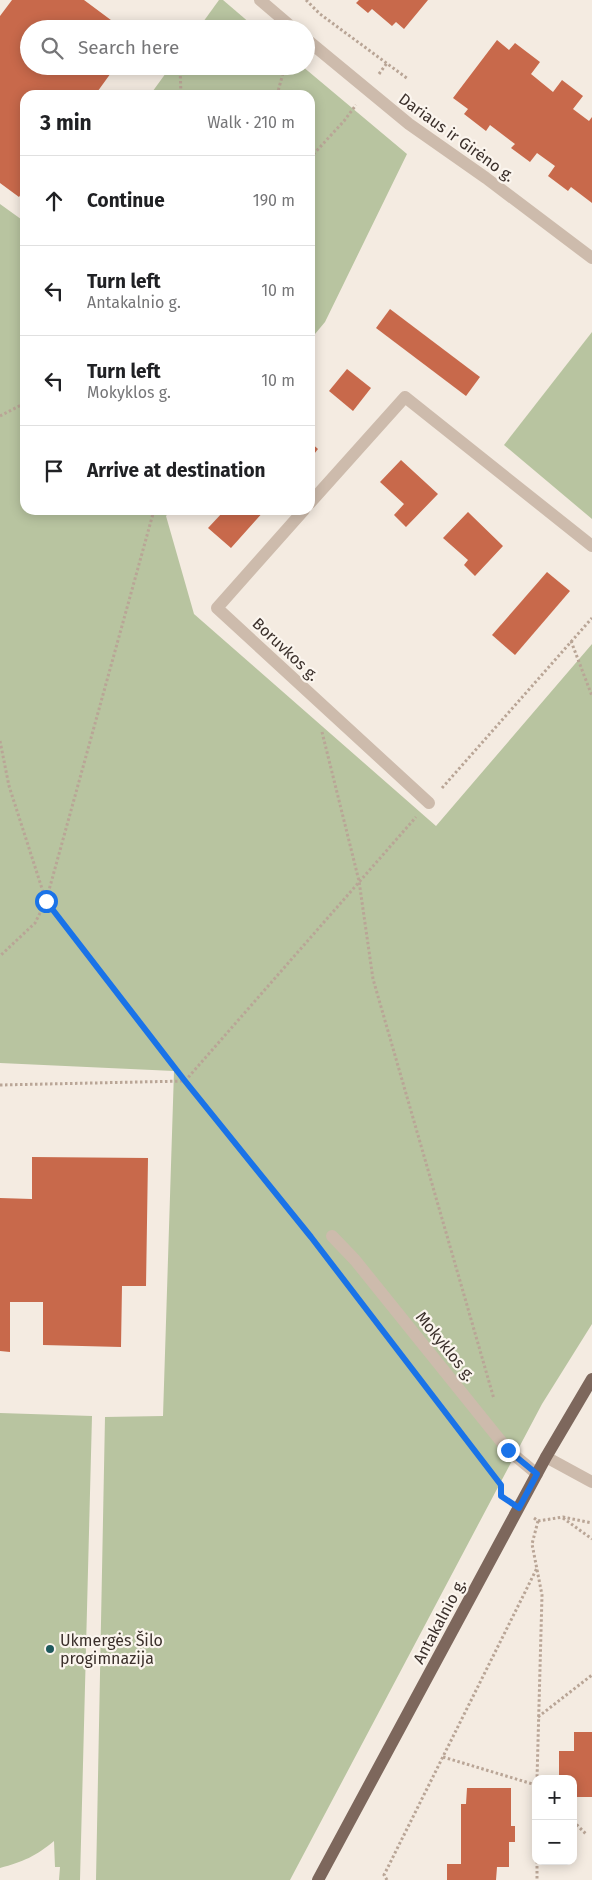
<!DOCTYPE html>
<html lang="en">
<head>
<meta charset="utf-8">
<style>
  :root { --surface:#fff; --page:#f2f2f2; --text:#202124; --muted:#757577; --line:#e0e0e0 }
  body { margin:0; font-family:"Fira Sans",sans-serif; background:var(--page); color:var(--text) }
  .controls { position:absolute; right:15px; bottom:15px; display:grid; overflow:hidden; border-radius:10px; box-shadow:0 2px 12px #0003 }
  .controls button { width:45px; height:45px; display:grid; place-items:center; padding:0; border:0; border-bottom:1px solid var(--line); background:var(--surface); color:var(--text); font:25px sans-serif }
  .stop { position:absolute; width:15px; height:15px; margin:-11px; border:4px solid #1a73e8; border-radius:50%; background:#fff }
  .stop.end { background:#1a73e8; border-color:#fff; box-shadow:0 1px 5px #0008 }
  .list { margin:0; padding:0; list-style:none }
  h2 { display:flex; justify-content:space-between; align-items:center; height:65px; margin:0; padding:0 20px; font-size:21px }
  h2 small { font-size:16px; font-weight:400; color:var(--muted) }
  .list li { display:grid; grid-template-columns:32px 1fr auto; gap:15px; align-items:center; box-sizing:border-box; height:90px; padding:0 20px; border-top:1px solid var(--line) }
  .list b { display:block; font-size:19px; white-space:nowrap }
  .list p { margin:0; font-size:16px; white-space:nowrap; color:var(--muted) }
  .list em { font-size:16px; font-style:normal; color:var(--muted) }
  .icon { flex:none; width:28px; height:28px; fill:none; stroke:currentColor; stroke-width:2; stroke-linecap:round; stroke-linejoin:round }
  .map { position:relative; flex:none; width:592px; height:1880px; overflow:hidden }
  .search { position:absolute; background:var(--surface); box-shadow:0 2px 12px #0003; left:20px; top:20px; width:295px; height:55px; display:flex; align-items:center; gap:12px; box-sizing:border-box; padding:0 18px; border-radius:28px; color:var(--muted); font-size:19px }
  .panel { position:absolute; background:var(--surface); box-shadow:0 2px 12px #0003; left:20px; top:90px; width:295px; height:425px; border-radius:15px }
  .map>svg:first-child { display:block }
  .green { fill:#b8c4a0 }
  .building { fill:#c8694b }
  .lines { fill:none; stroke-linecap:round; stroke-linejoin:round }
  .path { stroke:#b9a596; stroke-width:3; stroke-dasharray:2.5 2.5; stroke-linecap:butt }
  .minor { stroke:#cdbbac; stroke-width:12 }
  .major { stroke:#7d675c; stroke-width:12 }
  .route { stroke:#1a73e8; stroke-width:6 }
  .poi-dot { fill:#1f5a5e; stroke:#fbf5ee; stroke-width:2 }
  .labels { text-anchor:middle; stroke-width:4.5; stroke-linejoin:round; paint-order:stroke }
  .street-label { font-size:16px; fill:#3b302b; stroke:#fbf5ee }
  .poi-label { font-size:16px; fill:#3b302b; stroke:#fbf5ee; text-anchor:start }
</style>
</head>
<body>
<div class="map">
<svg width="592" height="1880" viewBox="0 0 592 1880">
  <rect width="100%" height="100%" fill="#f4ebe1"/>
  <g class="green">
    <polygon points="219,0 223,0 257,29 198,29"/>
    <polygon points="171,66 302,66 407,154 325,322 310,340 310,95 150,95"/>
    <polygon points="0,204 25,222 25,510 171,510 166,516 194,614 436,826 592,644 592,1324 542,1404 290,1880 96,1880 105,1417 163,1416 174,1071 0,1063"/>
    <polygon points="592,332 592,519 504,445"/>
    <path d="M0 1413 92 1416 80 1880H59L60 1867H55L54 1841C36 1856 23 1862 0 1868Z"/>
  </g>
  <g class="building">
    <polygon points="12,0 84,0 123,29 29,29 29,66 116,66 95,95 25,95 25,188 19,197 0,183 0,16"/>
    <polygon points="359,0 428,0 404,29 396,22 392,26 372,9 368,13 356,3"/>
    <polygon points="497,40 509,50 515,43 540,62 531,74 553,92 562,80 583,96 573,109 589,121 592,117 592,203 571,187 568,191 548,176 555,166 537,153 530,162 511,148 515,144 490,125 486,131 464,114 468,109 453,98"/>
    <polygon points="390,309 480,377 466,396 376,328"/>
    <polygon points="347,369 371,388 353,411 329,391"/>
    <polygon points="310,442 318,449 310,459"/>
    <polygon points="401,460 438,494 406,527 394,515 404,504 380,482"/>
    <polygon points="220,510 265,510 231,548 208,528 223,512"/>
    <polygon points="468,512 503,546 475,576 464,565 468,560 443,538"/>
    <polygon points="547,572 570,591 515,655 492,635"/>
    <polygon points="32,1157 148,1158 146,1286 122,1286 121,1347 43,1345 43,1302 10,1302 10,1352 0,1351 0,1198 32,1199"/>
    <polygon points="574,1732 592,1732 592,1797 573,1797 573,1779 559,1779 559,1751 574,1751"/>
    <polygon points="467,1788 511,1788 511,1826 515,1826 515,1842 509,1842 509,1867 497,1867 496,1880 447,1880 447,1864 461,1864 461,1804 466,1804"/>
  </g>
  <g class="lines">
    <g class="path">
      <polyline points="306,0 320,14 408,79"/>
      <polyline points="179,20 179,29"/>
      <polyline points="180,66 181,95"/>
      <polyline points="379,74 387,63"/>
      <polyline points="277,95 285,66"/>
      <polyline points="310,158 344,121 356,105"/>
      <polyline points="0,416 25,403"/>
      <polyline points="154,510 46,901 185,1081 312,1238"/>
      <polyline points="571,641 592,696"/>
      <polyline points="322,732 359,881 373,979 494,1399"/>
      <polyline points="0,741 9,786 46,901 35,923 0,956"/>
      <polyline points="442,788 592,618"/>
      <polyline points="0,1085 185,1081 416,817"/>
      <polyline points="374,1319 501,1485 502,1496"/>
      <polyline points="534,1518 538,1521 532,1544 542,1595 537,1779"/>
      <polyline points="563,1518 592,1539"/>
      <polyline points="538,1521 563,1517 592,1523"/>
      <polyline points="538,1717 592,1675"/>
      <polyline points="443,1757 536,1785"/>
      <polyline points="573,1821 586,1834"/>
      <polyline points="537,1861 537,1880"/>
      <polyline points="387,1880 384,1875 537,1568"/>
    </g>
    <g class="minor">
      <polyline points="260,0 294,29"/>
      <polyline points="306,39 409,124 486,178 592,258"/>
      <polyline points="310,503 405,397 592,546"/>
      <polyline points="304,510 217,608 429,803"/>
      <polyline points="332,1236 355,1260 508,1450 537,1474"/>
      <polyline points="546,1457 592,1482"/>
    </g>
    <polyline class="major" points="318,1880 546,1457 592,1379"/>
  </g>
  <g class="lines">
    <polyline class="route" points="46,901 185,1081 311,1237 501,1485 501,1496 519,1508 537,1474 508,1450"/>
  </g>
  <circle class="poi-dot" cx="50" cy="1649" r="5"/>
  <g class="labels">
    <g class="street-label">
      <text transform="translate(457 137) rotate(36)" y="6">Dariaus ir Girėno g.</text>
      <text transform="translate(286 649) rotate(43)" y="6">Boruvkos g.</text>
      <text transform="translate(446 1346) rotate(51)" y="6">Mokyklos g.</text>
      <text transform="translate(439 1621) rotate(-62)" y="6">Antakalnio g.</text>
    </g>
    <g class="poi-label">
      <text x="60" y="1646">Ukmergės Šilo<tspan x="60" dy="18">progimnazija</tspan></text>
    </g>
  </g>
</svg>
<div class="controls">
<button>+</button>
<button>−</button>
</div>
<div class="stop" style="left:46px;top:901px"></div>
<div class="stop end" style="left:508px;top:1450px"></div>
<div class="search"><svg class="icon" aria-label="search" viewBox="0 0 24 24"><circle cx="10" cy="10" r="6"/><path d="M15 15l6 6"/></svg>Search here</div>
<section class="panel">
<h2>3 min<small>Walk · 210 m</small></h2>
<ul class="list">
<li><svg class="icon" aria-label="ahead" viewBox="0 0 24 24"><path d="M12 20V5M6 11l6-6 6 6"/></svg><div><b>Continue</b></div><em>190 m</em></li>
<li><svg class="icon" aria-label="left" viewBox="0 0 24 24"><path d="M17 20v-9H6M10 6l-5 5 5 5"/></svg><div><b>Turn left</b><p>Antakalnio g.</p></div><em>10 m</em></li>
<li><svg class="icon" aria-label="left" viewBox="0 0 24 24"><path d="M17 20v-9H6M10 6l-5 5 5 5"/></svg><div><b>Turn left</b><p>Mokyklos g.</p></div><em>10 m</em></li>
<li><svg class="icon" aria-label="arrive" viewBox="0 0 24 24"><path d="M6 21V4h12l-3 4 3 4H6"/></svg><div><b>Arrive at destination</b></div></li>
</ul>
</section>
</div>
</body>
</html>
